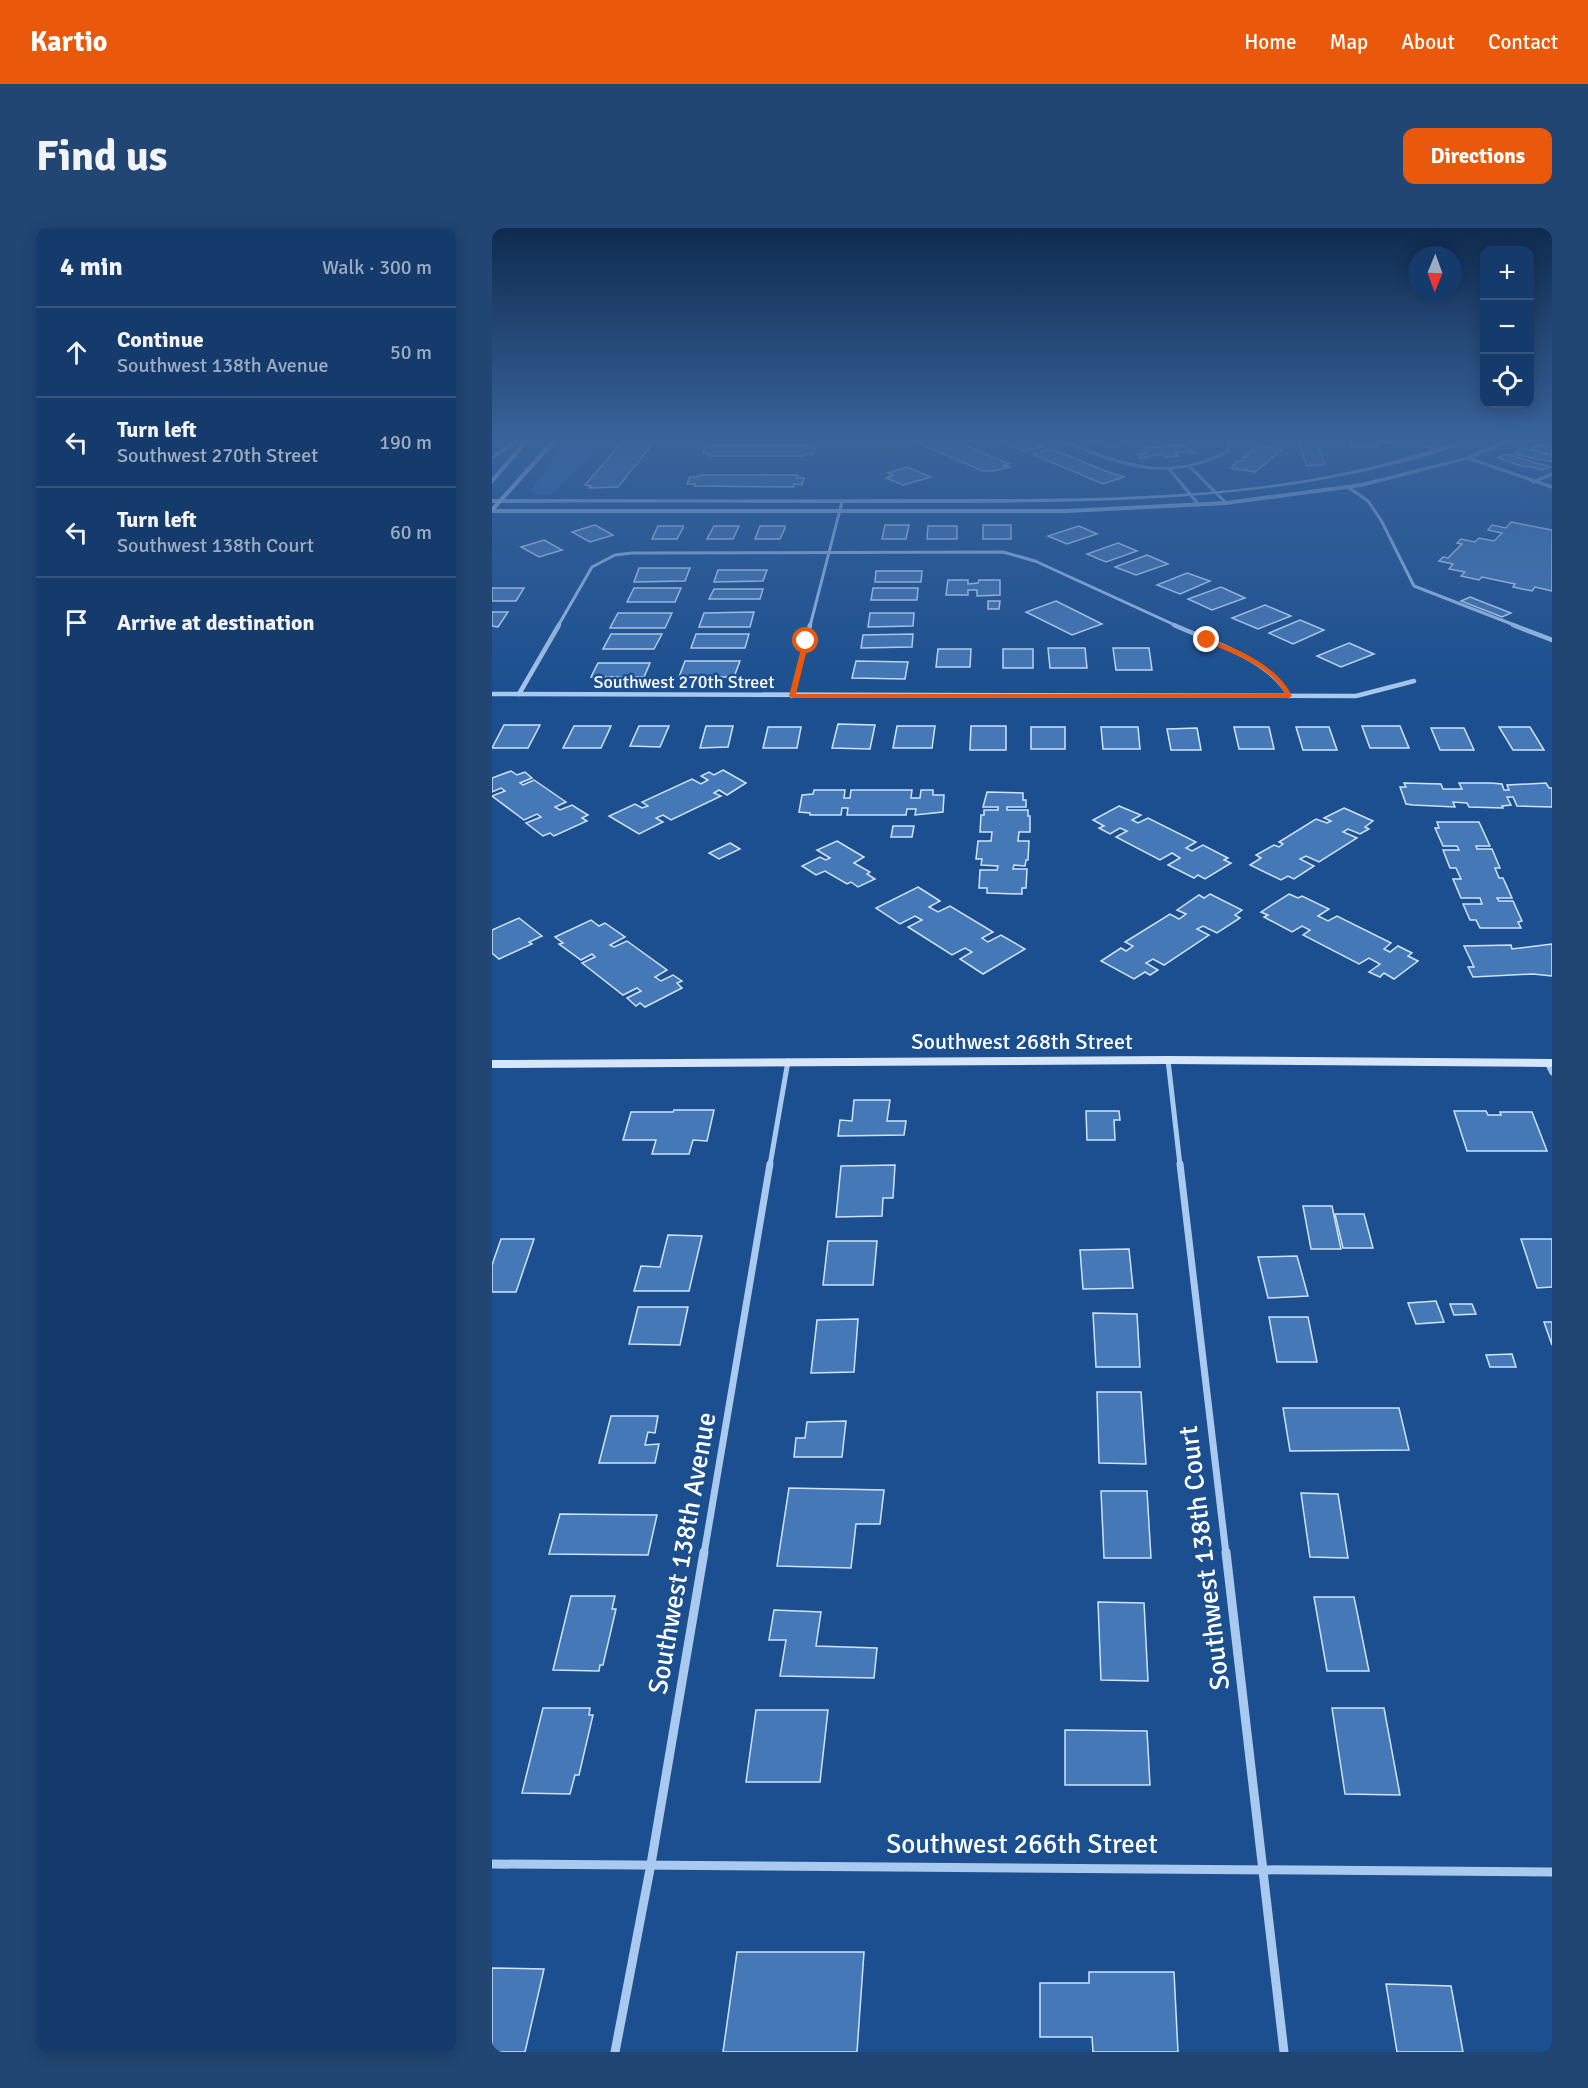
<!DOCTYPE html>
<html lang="en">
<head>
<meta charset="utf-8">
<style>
  :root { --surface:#143b6b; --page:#214673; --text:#f1f3f6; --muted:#9dadc1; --line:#33557e; --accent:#ea580c }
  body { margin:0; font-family:Signika,sans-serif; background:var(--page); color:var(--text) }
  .controls { position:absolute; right:18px; top:18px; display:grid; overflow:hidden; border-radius:12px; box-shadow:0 3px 15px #0003 }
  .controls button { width:54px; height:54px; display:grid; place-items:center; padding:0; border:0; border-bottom:2px solid var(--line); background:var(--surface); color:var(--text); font:30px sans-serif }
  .compass { position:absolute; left:916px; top:18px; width:54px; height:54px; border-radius:50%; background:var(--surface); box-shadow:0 3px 15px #0003; rotate:181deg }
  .stop { position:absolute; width:18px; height:18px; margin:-14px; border:4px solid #ea580c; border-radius:50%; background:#fff }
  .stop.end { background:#ea580c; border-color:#fff; box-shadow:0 2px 6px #0008 }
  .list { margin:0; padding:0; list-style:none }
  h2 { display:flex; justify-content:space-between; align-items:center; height:78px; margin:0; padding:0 24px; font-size:26px }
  h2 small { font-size:20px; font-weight:400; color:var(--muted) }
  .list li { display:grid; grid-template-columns:39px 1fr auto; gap:18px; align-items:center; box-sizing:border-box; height:90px; padding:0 24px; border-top:2px solid var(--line) }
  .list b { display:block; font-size:22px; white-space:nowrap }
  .list p { margin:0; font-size:20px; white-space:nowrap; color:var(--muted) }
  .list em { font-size:20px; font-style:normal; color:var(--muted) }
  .icon { flex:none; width:33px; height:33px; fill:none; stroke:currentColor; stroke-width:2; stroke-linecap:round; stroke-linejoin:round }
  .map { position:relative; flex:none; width:1060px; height:1824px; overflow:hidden; border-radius:12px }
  header { display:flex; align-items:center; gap:36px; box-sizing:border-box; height:84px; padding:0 30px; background:var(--accent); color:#fff }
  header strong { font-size:28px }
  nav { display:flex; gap:33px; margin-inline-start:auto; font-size:21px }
  .intro { display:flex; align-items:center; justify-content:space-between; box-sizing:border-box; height:144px; padding:0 36px }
  h1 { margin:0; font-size:42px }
  .button { padding:15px 27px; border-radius:12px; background:var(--accent); color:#fff; font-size:21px; font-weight:700 }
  main { display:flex; gap:36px; padding:0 36px }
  aside { flex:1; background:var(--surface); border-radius:12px; box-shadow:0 3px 15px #0003 }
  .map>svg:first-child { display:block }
  .green { fill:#2e69ad }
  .water { fill:#3c6290; stroke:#9cc4f0; stroke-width:1.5 }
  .building { fill:#4478b7; stroke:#cfe3fa; stroke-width:1.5 }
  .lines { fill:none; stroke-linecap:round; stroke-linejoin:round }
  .minor-far4 { stroke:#a9c9ee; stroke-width:3 }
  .minor-far3 { stroke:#a9c9ee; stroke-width:4.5 }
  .minor-far2 { stroke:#a9c9ee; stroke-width:5 }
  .minor-far1 { stroke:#a9c9ee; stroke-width:7 }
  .minor { stroke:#a9c9ee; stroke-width:9 }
  .tertiary { fill:#a9c9ee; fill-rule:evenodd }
  .secondary { fill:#d6e6fa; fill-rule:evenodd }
  .route { fill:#ea580c }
  .labels { text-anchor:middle; stroke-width:5; stroke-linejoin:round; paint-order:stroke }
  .far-street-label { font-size:18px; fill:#fff; stroke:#1b4f8f }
  .street-label { font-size:22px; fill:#fff; stroke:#1b4f8f }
  .near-street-label { font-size:27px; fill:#fff; stroke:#1b4f8f }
</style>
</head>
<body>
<header>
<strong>Kartio</strong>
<nav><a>Home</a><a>Map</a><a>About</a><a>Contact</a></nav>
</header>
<div class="intro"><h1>Find us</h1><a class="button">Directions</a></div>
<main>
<aside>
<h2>4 min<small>Walk · 300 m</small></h2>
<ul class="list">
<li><svg class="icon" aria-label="ahead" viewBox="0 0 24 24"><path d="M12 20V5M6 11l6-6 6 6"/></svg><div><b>Continue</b><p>Southwest 138th Avenue</p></div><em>50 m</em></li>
<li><svg class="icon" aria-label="left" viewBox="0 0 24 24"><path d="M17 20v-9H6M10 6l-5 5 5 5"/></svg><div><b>Turn left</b><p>Southwest 270th Street</p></div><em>190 m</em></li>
<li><svg class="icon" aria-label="left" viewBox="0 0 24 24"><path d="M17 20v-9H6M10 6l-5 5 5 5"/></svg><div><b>Turn left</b><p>Southwest 138th Court</p></div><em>60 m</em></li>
<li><svg class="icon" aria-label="arrive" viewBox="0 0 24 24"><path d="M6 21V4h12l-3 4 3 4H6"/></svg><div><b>Arrive at destination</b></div></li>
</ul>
</aside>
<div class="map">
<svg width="1060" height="1824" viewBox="0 0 1060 1824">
  <rect width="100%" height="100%" fill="#1b4f8f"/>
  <polygon class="green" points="74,213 112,213 60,266 44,266 39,262"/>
  <polygon class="water" points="806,213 824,213 833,236 815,238"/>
  <g class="building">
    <polygon points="131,213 163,213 126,259 97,260 99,258 93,257"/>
    <polygon points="421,213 463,213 517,236 512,237 517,239 501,243 491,243"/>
    <polygon points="507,213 541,213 552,218 532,224"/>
    <polygon points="600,213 633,213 637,215 618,220"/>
    <polygon points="858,213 897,213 898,215 883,215 885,219 860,219"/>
    <polygon points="1049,216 1060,219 1060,227 1039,221"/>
    <polygon points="222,217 317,217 316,219 323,219 321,226 314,226 313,228 216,228 218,225 211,225 214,219"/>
    <polygon points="688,217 704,225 683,224 687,228 673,229 670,226 649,230 645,226 655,225 650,220"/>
    <polygon points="768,218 790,222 763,244 739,240 746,233 751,233 754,229 751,229 763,220"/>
    <polygon points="1031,220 1060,228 1060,234 1023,226"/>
    <polygon points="560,221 613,243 632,249 611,256 540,226"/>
    <polygon points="1015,226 1058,239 1050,242 1036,238 1033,239 1006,230"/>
    <polygon points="415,239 439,249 411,257 394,250 401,247 396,245"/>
    <polygon points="207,247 306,247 305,250 312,250 310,257 302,256 302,259 202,258 203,256 195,256 198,249 205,249"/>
    <polygon points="1019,294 1060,302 1060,363 1043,359 1040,363 1021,359 1023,356 990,349 987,352 969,348 973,344 957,341 961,336 947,333 951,329 956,330 970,316 965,315 969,311 983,314 987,310 1002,313 1010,305 996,302 1000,297 1014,300"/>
    <polygon points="103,297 121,307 98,314 80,304"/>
    <polygon points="393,297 417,297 414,311 390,311"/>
    <rect x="491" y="297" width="28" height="14"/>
    <polygon points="166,298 191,298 191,300 185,311 160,311"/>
    <polygon points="222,298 247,298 241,311 215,311"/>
    <polygon points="268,298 293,298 293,300 288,311 263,311"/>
    <polygon points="436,298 465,298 465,311 435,311"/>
    <polygon points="587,298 605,306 575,316 556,308"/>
    <polygon points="52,312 70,322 47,329 29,319"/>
    <polygon points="626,315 645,323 614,334 595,326"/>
    <polygon points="655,327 676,336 644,347 623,339"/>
    <polygon points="147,340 198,340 193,353 142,354"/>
    <polygon points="226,342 275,342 271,353 222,354"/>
    <polygon points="384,343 430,343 429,354 383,354"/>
    <polygon points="695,345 718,353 688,366 665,357"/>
    <polygon points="456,352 476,352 476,356 486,355 487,352 508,352 508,367 485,368 485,362 476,362 476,367 454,367"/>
    <polygon points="729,359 753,370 720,382 696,371"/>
    <polygon points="0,360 32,360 24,373 0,373"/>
    <polygon points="142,360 189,360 183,374 135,374"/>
    <polygon points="381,360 426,360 425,372 379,372"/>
    <polygon points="222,361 271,361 268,371 217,371"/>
    <polygon points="978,369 1019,385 1010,389 969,373"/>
    <polygon points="496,373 508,373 507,381 496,381"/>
    <polygon points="564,373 610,396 580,407 534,384"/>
    <polygon points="773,377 799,388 766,401 740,390"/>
    <polygon points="0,384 16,384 6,399 0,398"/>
    <polygon points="262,384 258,399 207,399 212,385"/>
    <polygon points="126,385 180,385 173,400 118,400"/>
    <polygon points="378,385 422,385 421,398 376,399"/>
    <polygon points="808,392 832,402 801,416 777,405"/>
    <polygon points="119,406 170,406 162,421 111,421"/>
    <polygon points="204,406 257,406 253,420 199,420"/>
    <polygon points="421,406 420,419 369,420 371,407"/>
    <polygon points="857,415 882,426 849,439 825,428"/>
    <polygon points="556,420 593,420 595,440 558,440"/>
    <polygon points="621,420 657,420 660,442 624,442"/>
    <polygon points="446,421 479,421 478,439 444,439"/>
    <rect x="511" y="421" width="30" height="19"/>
    <polygon points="193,433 248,433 242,449 187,449"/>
    <polygon points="364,433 416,434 413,451 360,450"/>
    <polygon points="106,435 158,435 152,449 99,449"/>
    <polygon points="346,496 383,497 378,521 340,520"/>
    <polygon points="12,497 48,497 36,520 0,520"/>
    <polygon points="82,498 119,498 109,520 71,520"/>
    <polygon points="147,498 177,498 168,519 138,518"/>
    <polygon points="214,498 241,498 236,519 208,520"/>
    <polygon points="405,498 443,498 440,520 401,520"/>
    <polygon points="479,498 514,498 514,522 478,522"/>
    <polygon points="870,498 908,498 917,520 878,520"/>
    <polygon points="276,499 309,499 305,520 271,520"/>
    <rect x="539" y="499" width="34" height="22"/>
    <polygon points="609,499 646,499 648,521 611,521"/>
    <polygon points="742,499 777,499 782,521 747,521"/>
    <polygon points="804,499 837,499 845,522 811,522"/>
    <polygon points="1007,499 1038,499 1052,522 1021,522"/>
    <polygon points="705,500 709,522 679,522 675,501"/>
    <polygon points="939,500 972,500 982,522 948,522"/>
    <polygon points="231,542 254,555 235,567 227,562 222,565 229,568 179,592 171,587 164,590 171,594 147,606 117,588 143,576 150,580 156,578 150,574 200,551 209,556 216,552 209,548 217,544 222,547"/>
    <polygon points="19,543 25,547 33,544 40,550 28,555 31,557 42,552 74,574 63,579 68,582 80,577 96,587 90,590 95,593 62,608 58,605 51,608 34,595 49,589 45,586 32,592 0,568 13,563 9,560 0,564 0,550"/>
    <polygon points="912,555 949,556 951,561 970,561 967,555 999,555 1010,556 1012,562 1017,562 1015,557 1054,555 1057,560 1060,560 1060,579 1025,578 1021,569 1015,569 1019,577 1010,578 1011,580 977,579 975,575 961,574 963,579 921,577 914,576 908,559 914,559"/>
    <polygon points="322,562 353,562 352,570 358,570 359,562 420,562 419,570 428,570 429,562 441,562 441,567 452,567 451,584 423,587 424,581 415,581 414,587 355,587 356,580 350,580 349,587 318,587 318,585 307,584 310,567 321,566"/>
    <polygon points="495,564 531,565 531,572 534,572 534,579 515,579 515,582 536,582 536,588 538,588 538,604 527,604 526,613 537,613 536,632 534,632 533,638 522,637 521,641 535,641 534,660 530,660 530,666 495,665 495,660 487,660 488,642 505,642 506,638 489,637 490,631 484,631 486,613 499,613 500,604 488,604 489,587 492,587 492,582 506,582 506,579 491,579"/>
    <polygon points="627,578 649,587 640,592 646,595 656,590 704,614 694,620 700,623 711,617 736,630 732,632 739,635 713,651 706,647 702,650 676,637 688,630 680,625 668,632 624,609 635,603 628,600 618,606 607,600 612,598 601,592"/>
    <polygon points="852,580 881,593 873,599 877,601 868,606 856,601 851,604 865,610 827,634 814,628 808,631 822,638 802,651 796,648 789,652 758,637 769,630 764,627 782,617 787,619 791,616 787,614 824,591 835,595 839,593 832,590"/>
    <polygon points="945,594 987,594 998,618 984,618 985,621 1000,621 1008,640 1003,640 1007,650 1011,650 1020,670 1005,670 1007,673 1021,673 1030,693 1026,694 1029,700 988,700 984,692 978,692 971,676 990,676 988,670 969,670 961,651 969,651 964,640 958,640 951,622 967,622 965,618 951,618 943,600 947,600"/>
    <polygon points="401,598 422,598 420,609 399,609"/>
    <polygon points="345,613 372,629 362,635 378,644 375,646 383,651 366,659 359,654 355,656 333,643 324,647 310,638 328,629 334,632 338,630 325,622"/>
    <polygon points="238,615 248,621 227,631 217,625"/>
    <polygon points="426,659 448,673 437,679 446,684 458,678 501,704 490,710 496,714 509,707 533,721 491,746 468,731 480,724 473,720 460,727 416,699 430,692 423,688 408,696 384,680"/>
    <polygon points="718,666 750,682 743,687 748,690 725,705 711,698 705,701 717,707 672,737 661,731 654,735 666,742 658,747 653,744 642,751 609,733 629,720 634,723 641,718 633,714 678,686 687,691 694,686 685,682 707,667 712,670"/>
    <polygon points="797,666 806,670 810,668 837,681 826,688 836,693 845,688 899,715 892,721 898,724 906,718 920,725 916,728 926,733 902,751 892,745 888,749 877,744 888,736 877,730 867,736 811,707 818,702 810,698 800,704 772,689 776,687 769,684"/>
    <polygon points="27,690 50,708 37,714 40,716 7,731 0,725 0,702"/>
    <polygon points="99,692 107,698 113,695 133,709 118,717 122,719 135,713 175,742 163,749 169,753 181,747 190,753 185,755 190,760 153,779 148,775 144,778 135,770 149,763 145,760 131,767 90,735 103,729 100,726 89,732 67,716 71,715 63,709"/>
    <polygon points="1060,716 1060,748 1041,746 981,749 976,739 982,739 972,718 1019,717 1020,721"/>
    <polygon points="362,872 398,872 395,893 414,893 412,907 346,908 348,892 360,893"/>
    <polygon points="182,882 222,882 215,913 201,912 197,926 160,926 164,912 131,912 139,884 181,884"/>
    <polygon points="594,883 627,883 628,892 622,892 623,912 595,912"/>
    <polygon points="962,883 994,883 996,887 1009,887 1008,884 1040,884 1055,923 975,923"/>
    <polygon points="403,937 401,970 391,970 390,988 344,989 349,938"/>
    <polygon points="811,978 840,978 849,1021 819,1021"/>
    <polygon points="843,986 872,986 881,1020 851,1020"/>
    <polygon points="176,1007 210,1008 197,1063 142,1063 149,1038 168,1039"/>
    <polygon points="9,1011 42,1011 24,1064 0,1064 0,1037"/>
    <polygon points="1029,1011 1060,1011 1060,1059 1045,1060"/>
    <polygon points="336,1013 385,1013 381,1057 331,1057"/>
    <polygon points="637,1021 641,1060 591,1061 588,1022"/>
    <polygon points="805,1028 816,1068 776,1070 766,1029"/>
    <polygon points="944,1073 952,1094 924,1096 916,1075"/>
    <polygon points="958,1076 980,1076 984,1086 962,1087"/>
    <polygon points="146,1079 196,1079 188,1117 137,1116"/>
    <polygon points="601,1085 645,1086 648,1139 604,1139"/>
    <polygon points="777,1089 816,1089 825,1134 785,1134"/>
    <polygon points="366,1091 362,1144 319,1145 325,1092"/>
    <polygon points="1052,1094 1060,1094 1060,1117"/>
    <polygon points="1020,1126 1024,1139 998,1139 994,1127"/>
    <polygon points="605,1164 649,1164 654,1236 607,1235"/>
    <polygon points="791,1180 907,1180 917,1222 798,1223"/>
    <polygon points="119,1188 166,1188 163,1205 156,1204 153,1217 167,1216 163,1235 107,1235"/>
    <polygon points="354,1193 350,1229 302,1229 304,1210 313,1210 315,1194"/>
    <polygon points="297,1260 392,1262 388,1296 364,1296 359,1340 285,1338"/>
    <polygon points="609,1263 655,1263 659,1330 612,1330"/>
    <polygon points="809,1265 846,1266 856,1330 818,1329"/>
    <polygon points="68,1286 165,1287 156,1327 57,1326"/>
    <polygon points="79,1368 123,1368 120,1381 124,1381 111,1437 108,1437 107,1443 61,1442"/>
    <polygon points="822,1369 862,1369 877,1443 835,1443"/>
    <polygon points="606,1374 652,1375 656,1453 609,1452"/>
    <polygon points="282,1382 329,1384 324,1418 385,1420 382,1450 288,1448 294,1412 277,1412"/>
    <polygon points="51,1480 98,1480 97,1487 101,1487 87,1547 83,1547 78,1566 30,1565"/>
    <polygon points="840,1480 892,1480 908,1567 853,1566"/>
    <polygon points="264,1482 336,1482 328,1554 254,1554"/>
    <polygon points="573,1502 655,1503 658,1557 573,1557"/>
    <polygon points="245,1724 372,1724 365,1824 231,1824"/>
    <polygon points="0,1740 52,1741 33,1824 0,1824"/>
    <polygon points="597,1744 682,1744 686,1824 601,1824 600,1809 548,1809 548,1755 597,1755"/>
    <polygon points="894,1756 959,1758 971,1824 905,1824"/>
  </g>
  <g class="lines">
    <g class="minor-far4">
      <path d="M570 213C630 236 675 256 736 223L738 213"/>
      <polyline points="922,213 947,223"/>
      <polyline points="0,230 19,217 31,213"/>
      <polyline points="976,230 1060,259"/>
      <polyline points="699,240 734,275"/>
      <polyline points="678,242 707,277"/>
      <polyline points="1041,254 1060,246"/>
      <polyline points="856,259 876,273 889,292 922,358 1025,398"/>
      <polyline points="66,398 100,339 123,327 140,325 511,324 543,333 685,398"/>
      <polyline points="318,398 350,274"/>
    </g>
    <g class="minor-far3">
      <path d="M682 397C717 413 779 432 797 468"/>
      <polyline points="1021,397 1060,412"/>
      <polyline points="0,466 864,468 922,453"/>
      <polyline points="27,466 67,397"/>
      <polyline points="300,468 318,397"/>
    </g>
    <g class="minor-far2">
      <polyline points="676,832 688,937"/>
      <polyline points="1055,835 1060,845"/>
      <polyline points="278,937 296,833"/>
    </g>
    <g class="minor-far1">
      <polyline points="688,936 734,1326"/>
      <polyline points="212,1326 278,936"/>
    </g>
    <g class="minor">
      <polyline points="734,1324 792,1824"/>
      <polyline points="0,1636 1060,1644"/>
      <polyline points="123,1824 159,1636 212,1324"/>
    </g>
    <g class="tertiary">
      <path d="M969 213H978C947 227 912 234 879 242 741 273 600 274 460 275 307 275 153 274 0 275V271C144 271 287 272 431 271 571 271 714 273 851 245 891 237 930 225 969 213Z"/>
      <polygon points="1012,213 1019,213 978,231 869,259 734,277 575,285 0,285 0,281 575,281 734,273 869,255 974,229"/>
    </g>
    <g class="secondary">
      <polygon points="31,213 37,213 0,256 0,250"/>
      <polygon points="59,213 65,213 0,285 0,279"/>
      <polygon points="676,828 1060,831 1060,839 676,836 0,840 0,832"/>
    </g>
  </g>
  <linearGradient id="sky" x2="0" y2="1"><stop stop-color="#0f2b4f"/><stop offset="0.45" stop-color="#39639b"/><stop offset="1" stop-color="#39639b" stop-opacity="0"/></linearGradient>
  <rect width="1060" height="469" fill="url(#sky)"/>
  <path class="route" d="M715 410C746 421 785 437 800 468L797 470H300L297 468 311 413 314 411 317 413 304 466H793C778 437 740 426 712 413Z"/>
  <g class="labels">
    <g class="far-street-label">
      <text x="192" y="460">Southwest 270th Street</text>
    </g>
    <g class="street-label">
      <text x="530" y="821">Southwest 268th Street</text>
    </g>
    <g class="near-street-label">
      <text transform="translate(190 1325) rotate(-80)" y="9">Southwest 138th Avenue</text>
      <text transform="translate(712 1330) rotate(-97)" y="9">Southwest 138th Court</text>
      <text x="530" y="1625">Southwest 266th Street</text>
    </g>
  </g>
</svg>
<div class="controls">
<button>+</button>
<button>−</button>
<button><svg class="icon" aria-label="locate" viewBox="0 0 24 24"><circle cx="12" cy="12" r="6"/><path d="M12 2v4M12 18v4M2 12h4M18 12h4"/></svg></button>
</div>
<svg class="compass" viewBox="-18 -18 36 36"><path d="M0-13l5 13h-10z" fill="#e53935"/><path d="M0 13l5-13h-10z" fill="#9dadc1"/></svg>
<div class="stop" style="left:314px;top:413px"></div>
<div class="stop end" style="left:715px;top:412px"></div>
</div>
</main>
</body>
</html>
